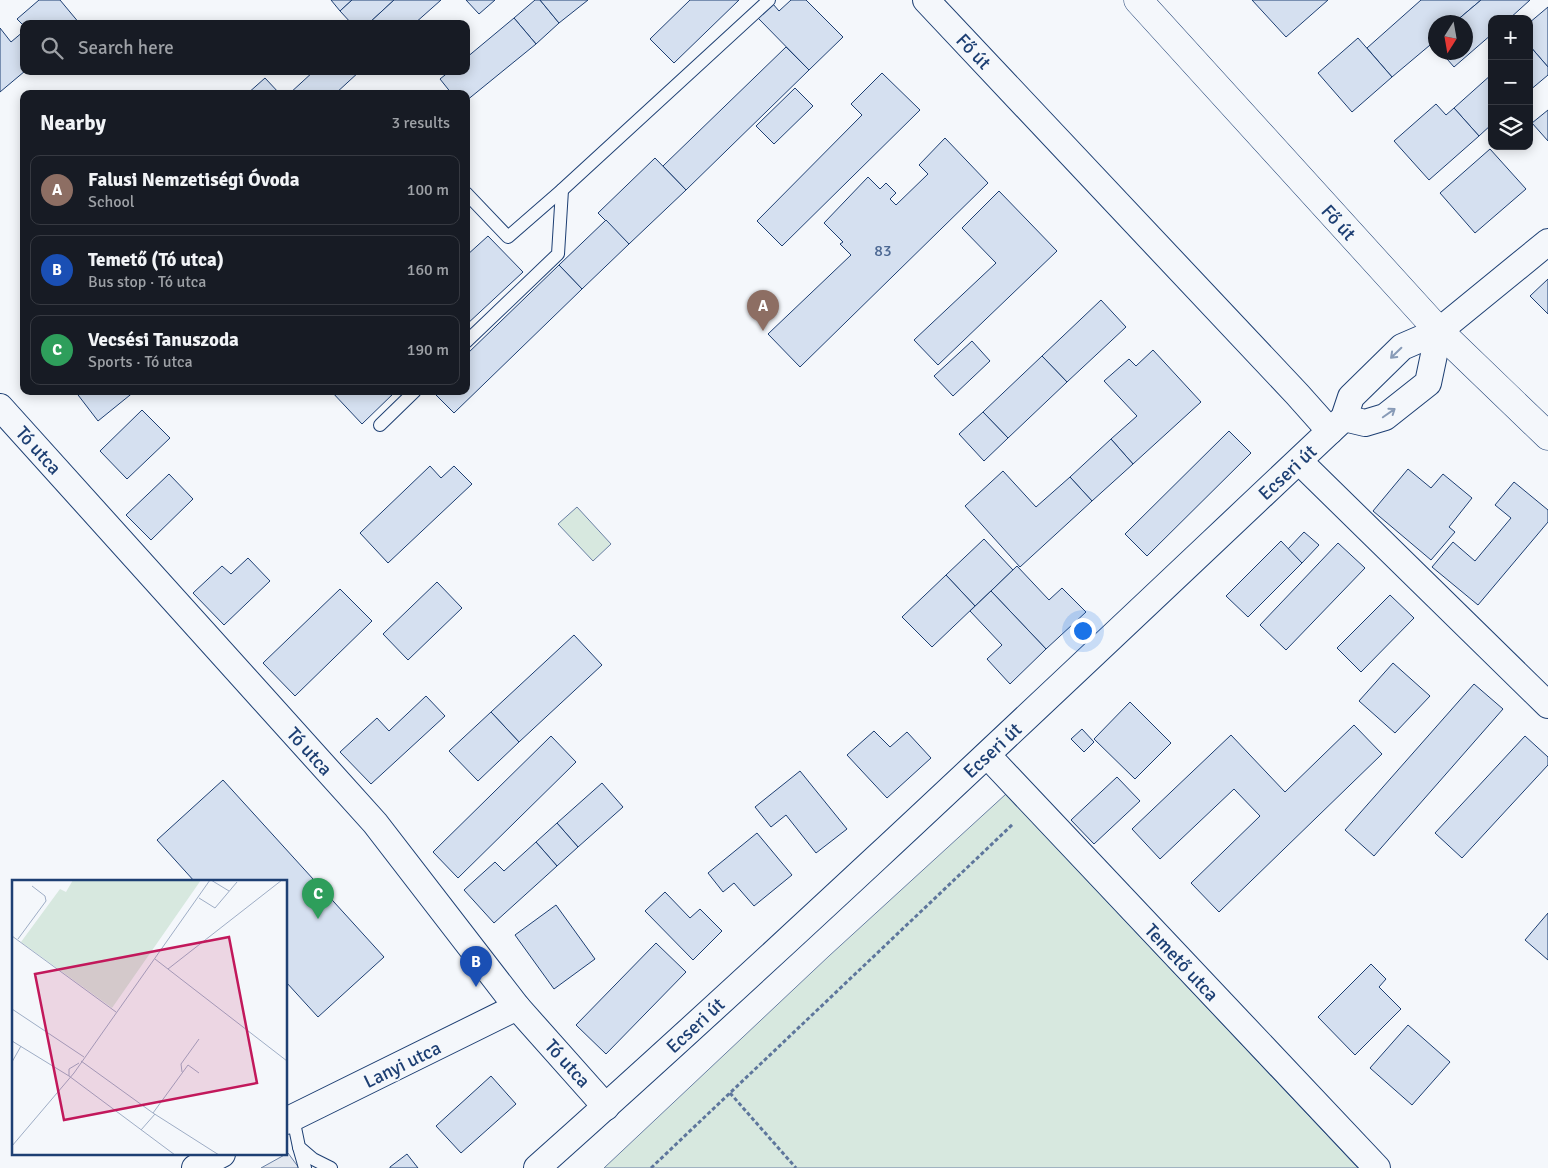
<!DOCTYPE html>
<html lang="en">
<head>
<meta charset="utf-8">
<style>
  :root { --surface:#171b24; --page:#242831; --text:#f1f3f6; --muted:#9ea1a6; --line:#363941; --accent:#c62828 }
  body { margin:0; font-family:Signika,sans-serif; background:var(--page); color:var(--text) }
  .controls { position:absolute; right:15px; top:15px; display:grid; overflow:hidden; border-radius:10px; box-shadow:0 2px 12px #0003 }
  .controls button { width:45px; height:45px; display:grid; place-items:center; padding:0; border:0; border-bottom:1px solid var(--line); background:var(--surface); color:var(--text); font:25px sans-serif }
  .compass { position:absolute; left:1428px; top:15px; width:45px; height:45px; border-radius:50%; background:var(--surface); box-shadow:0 2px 12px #0003; rotate:191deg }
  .you { position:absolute; left:1082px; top:630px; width:18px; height:18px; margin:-12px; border:4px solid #fff; border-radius:50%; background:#1a73e8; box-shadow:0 0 0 8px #1a73e833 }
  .badge { display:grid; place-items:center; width:32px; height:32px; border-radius:50%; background:var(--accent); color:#fff; font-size:16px; font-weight:700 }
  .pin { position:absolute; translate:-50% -41px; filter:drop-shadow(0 1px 2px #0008) }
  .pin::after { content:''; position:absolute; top:26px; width:18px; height:15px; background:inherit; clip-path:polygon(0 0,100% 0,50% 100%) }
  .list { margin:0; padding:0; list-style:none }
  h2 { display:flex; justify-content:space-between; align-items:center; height:65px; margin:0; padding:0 20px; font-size:21px }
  h2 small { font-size:16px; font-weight:400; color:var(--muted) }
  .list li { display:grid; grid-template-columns:32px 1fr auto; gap:15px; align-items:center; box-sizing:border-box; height:70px; margin:0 10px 10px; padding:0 10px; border:1px solid var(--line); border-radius:10px }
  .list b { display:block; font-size:19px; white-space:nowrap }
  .list p { margin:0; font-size:16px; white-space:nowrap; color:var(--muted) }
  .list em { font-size:16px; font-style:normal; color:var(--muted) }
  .icon { flex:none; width:28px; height:28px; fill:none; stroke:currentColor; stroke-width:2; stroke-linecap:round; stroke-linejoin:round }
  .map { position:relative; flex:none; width:1548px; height:1168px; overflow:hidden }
  .search { position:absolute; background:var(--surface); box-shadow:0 2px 12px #0003; left:20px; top:20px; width:450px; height:55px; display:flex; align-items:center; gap:12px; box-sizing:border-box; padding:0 18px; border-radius:10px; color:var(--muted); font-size:19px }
  .panel { position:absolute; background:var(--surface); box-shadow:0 2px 12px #0003; left:20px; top:90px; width:450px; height:305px; border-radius:10px }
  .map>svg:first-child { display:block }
  .green { fill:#d7e8df; stroke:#687fa3 }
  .parking { fill:#e3e8f0; stroke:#687fa3 }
  .building { fill:#d5e0f0; stroke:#1d3f73 }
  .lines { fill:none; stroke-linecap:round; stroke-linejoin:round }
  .lane-casing { stroke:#1d3f73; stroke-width:14 }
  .street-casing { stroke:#1d3f73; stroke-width:28 }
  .primary-casing { stroke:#1d3f73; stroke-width:29 }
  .path { stroke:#5e769c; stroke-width:3; stroke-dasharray:4 2.5; stroke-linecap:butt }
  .lane { stroke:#f4f7fb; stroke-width:12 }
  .street { stroke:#f4f7fb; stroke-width:26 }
  .primary { stroke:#f4f7fb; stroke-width:28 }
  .oneway { stroke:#889bb7 }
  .labels { text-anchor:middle; stroke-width:4; stroke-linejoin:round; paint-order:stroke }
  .number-label { font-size:16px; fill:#4b6792 }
  .street-label { font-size:19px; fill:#1d3f73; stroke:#f4f7fb }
  .inset-road { fill:none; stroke:#9eadc5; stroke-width:1 }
  .view { fill:#c2185b; fill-opacity:0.15; stroke:#c2185b; stroke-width:2.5 }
  .inset-edge { fill:none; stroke:#1d3f73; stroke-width:2.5 }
</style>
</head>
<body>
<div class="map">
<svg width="1548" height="1168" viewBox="0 0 1548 1168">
  <rect width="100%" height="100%" fill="#f4f7fb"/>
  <g class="green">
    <polygon points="577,507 611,544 593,561 558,524"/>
    <polygon points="1006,794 1358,1168 604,1168 829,956"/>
  </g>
  <polygon class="parking" points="288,1153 299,1168 261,1168"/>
  <g class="building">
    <polygon points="39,0 60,0 80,24 24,24 24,26 17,19"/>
    <polygon points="331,0 352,0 340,11"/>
    <polygon points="352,0 394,0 368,24 352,24 340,11"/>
    <polygon points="394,0 441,0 414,24 368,24"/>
    <polygon points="466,0 495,0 479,14"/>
    <polygon points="535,0 540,0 559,23 536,44 514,18"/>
    <polygon points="540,0 588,0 559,23"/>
    <polygon points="690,0 739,0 674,63 650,39"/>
    <polygon points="791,0 806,0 843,37 809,70 758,18 773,4 779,11"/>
    <polygon points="1252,0 1328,0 1286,37"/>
    <polygon points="1421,0 1481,0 1455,22 1436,22 1436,40 1392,77 1367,48"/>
    <polygon points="1481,0 1530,0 1509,19 1492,19 1492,34 1454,67 1441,52 1466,52 1466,22 1455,22"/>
    <polygon points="1548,7 1548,67 1529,45 1529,23"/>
    <polygon points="514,18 536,44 466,101 466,94 452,94 440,79 450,71 466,71 466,58"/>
    <polygon points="0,28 11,42 24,31 25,71 0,92"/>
    <polygon points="1358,38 1392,77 1352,112 1318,73"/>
    <polygon points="1529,45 1548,67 1548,75 1529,91"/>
    <polygon points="786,47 809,70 686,190 663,166"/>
    <polygon points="314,71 360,71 335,94 289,94"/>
    <polygon points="882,73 920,110 782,246 757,221 862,115 851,104"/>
    <polygon points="1492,74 1492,124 1479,136 1454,108"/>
    <polygon points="265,78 280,94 247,94"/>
    <polygon points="795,88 813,106 774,144 756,126"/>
    <polygon points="1436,104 1446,115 1454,108 1479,136 1429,180 1394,141"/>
    <polygon points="1548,110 1548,141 1532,123"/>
    <polygon points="945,138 988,183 800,367 768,334 851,255 840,244 843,242 824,223 868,177 880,189 886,183 896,193 890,199 896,205 928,174 919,165"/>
    <polygon points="1490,149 1526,189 1475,233 1440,193"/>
    <polygon points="655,158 686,190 629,244 598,213"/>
    <polygon points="999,191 1057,251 938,365 914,340 996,263 962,228"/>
    <polygon points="606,220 629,244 582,289 559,265"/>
    <polygon points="488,236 523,272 466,325 466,256"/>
    <polygon points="559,265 582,289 454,413 432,391 466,391 466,355"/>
    <polygon points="1548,279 1548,314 1530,296"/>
    <polygon points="1101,300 1126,327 1067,382 1042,356"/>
    <polygon points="972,341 990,361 953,396 934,376"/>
    <polygon points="1153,350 1201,402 1133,464 1111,439 1137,416 1104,381 1129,359 1136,366"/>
    <polygon points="1042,356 1067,382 1008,438 983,412"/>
    <polygon points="75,391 135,391 98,421"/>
    <polygon points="331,391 396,391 362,424"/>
    <polygon points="142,410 170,438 127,479 100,451"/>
    <polygon points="983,412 1008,438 984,461 959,434"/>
    <polygon points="1229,431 1251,453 1147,556 1125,534"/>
    <polygon points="1111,439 1133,464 1092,501 1070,477"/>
    <polygon points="430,466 441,478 454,466 472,484 388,563 360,533"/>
    <polygon points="1408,469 1431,488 1443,474 1472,498 1449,527 1455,532 1431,560 1373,511"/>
    <polygon points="1003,471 1036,507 1070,477 1092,501 1020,567 965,506"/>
    <polygon points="169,474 193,499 151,540 126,515"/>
    <polygon points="1514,482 1548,510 1548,522 1478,605 1432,567 1453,542 1475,561 1511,518 1495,505"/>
    <polygon points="1304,532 1319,545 1302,563 1288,549"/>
    <polygon points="984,539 1013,570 975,606 946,575"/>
    <polygon points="1281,541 1302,563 1248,617 1226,596"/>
    <polygon points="1338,543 1365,568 1286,650 1260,625"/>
    <polygon points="248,558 270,581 224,625 193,593 222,566 231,574"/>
    <polygon points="1017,566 1049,600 1062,588 1086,612 1046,649 991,591"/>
    <polygon points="946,575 975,606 932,647 902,617"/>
    <polygon points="437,582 462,608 408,660 383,634"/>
    <polygon points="340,589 372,621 295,696 263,663"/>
    <polygon points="991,591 1046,649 1010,684 987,659 1002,645 970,611"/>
    <polygon points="1390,595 1414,618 1361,672 1337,648"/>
    <polygon points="574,635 602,665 519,742 491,712"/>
    <polygon points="1393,663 1430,696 1395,733 1359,701"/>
    <polygon points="1474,684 1503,709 1374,856 1345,830"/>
    <polygon points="426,696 445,716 371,784 340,752 377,718 389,731"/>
    <polygon points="1130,702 1171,743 1135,779 1094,739"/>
    <polygon points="491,712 519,742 478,781 449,751"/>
    <polygon points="1354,725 1382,754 1219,912 1191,883 1260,816 1234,789 1160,859 1132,829 1231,735 1285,792"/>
    <polygon points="1082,729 1094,742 1084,752 1071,739"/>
    <polygon points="874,731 890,747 907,732 931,758 887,798 847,755"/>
    <polygon points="551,736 576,762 458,878 433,852"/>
    <polygon points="1525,736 1548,757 1548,765 1462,858 1435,833"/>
    <polygon points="800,771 847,829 816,853 786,815 771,827 755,807"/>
    <polygon points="1117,777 1140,801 1094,844 1071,820"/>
    <polygon points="223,780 384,957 318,1017 286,982 286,882 195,882 157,840"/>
    <polygon points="602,783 623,807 578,847 557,823"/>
    <polygon points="557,823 578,847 557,866 536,842"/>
    <polygon points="757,833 792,875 754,906 734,883 723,892 708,873"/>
    <polygon points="536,842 557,866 494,923 464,890 495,862 504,871"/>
    <polygon points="665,892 690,918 700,909 722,931 693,960 645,911"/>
    <polygon points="556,905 595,959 554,989 515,935"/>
    <polygon points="1548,913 1548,960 1525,940"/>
    <polygon points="656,943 686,972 606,1054 576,1025"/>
    <polygon points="1371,964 1386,979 1379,987 1401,1009 1355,1055 1318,1017"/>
    <polygon points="1408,1025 1450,1062 1412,1105 1370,1068"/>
    <polygon points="491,1076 516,1104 461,1153 436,1126"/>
    <polygon points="407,1154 418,1168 390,1168 390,1167"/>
  </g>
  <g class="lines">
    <defs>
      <g id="lane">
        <polyline points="466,193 508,237 562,190 769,0"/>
        <polyline points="466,342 558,254 562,190"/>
        <polyline points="380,425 415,391"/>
        <polyline points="293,1118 299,1147 313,1159 331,1168"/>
        <polyline points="299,1147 305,1168"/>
      </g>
      <g id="street">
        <polyline points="926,0 1297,394 1330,431"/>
        <polyline points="0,407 375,823 517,1007 606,1107"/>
        <polyline points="1344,418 1365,423 1385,417 1428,383 1439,331"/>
        <polyline points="1299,461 1548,705"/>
        <polyline points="987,755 1377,1168"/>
        <polyline points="286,1121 517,1007"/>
        <polyline points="195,1168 222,1154"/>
        <path d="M537 1168C806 928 1067 679 1330 431L1344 418 1351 397 1402 347 1439 331 1548 242"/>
      </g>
      <polyline id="primary" points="1138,0 1439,331 1548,436"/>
    </defs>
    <use href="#lane" class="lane-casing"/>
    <use href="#street" class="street-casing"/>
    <use href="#primary" class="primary-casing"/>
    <g class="path">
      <polyline points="730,1093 796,1168"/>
      <polyline points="651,1168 1013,824"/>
    </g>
    <use href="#lane" class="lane"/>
    <use href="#street" class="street"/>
    <use href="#primary" class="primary"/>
  </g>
  <defs><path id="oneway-shaft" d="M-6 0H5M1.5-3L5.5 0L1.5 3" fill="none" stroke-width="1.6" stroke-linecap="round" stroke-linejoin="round" transform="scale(1.25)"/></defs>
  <g class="oneway">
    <use href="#oneway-shaft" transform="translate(1396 353) rotate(136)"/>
    <use href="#oneway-shaft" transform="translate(1389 413) rotate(-35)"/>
  </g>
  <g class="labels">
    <g class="number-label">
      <text x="883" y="256">83</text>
    </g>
    <g class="street-label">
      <text transform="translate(974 51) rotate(47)" y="7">Fő út</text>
      <text transform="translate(1339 222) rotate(48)" y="7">Fő út</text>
      <text transform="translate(39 450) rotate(48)" y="7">Tó utca</text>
      <text transform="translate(1287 472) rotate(-43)" y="7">Ecseri út</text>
      <text transform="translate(992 750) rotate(-43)" y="7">Ecseri út</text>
      <text transform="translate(310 751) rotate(48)" y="7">Tó utca</text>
      <text transform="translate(1182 962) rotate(47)" y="7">Temető utca</text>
      <text transform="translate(695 1025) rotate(-43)" y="7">Ecseri út</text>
      <text transform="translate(568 1063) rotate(48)" y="7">Tó utca</text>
      <text transform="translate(402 1064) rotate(-26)" y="7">Lanyi utca</text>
    </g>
  </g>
  <g transform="translate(12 880)">
    <rect width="275" height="275" fill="#f4f7fb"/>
    <path d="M61 0H189L100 128 9 62 48 9 54 12Z" fill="#d7e8df"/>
    <path class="inset-road" d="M199 0 217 11M187 18 203 28 225 2M0 56 104 132M6 59 34 21 33 16 20 6M143 79 275 181M156 89 270 0M0 129 72 177M0 161 57 196 163 275M69 181 141 233 207 275M0 182 9 166M170 192 169 184 187 159M57 196V189L67 183M141 233 176 185 187 193M129 250 143 234M0 266 62 193 198 0"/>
    <path class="view" d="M217 57 245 203 52 240 23 94Z"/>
    <rect width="275" height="275" class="inset-edge"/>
  </g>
</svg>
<div class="controls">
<button>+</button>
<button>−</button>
<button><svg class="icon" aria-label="layers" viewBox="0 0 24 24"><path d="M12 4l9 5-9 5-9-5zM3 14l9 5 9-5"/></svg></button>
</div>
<svg class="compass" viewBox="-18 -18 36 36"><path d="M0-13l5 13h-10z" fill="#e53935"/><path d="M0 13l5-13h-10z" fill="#9ea1a6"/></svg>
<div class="you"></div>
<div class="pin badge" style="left:763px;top:331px;background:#8d6e63">A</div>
<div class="pin badge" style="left:476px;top:987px;background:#1a4fb4">B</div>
<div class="pin badge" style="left:318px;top:919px;background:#2e9e5b">C</div>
<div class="search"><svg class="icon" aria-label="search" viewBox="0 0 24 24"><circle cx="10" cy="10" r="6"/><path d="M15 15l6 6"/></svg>Search here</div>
<section class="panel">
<h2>Nearby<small>3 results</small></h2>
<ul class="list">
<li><span class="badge" style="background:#8d6e63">A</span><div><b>Falusi Nemzetiségi Óvoda</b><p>School</p></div><em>100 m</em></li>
<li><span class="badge" style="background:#1a4fb4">B</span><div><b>Temető (Tó utca)</b><p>Bus stop · Tó utca</p></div><em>160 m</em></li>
<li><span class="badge" style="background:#2e9e5b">C</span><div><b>Vecsési Tanuszoda</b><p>Sports · Tó utca</p></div><em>190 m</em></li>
</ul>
</section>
</div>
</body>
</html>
